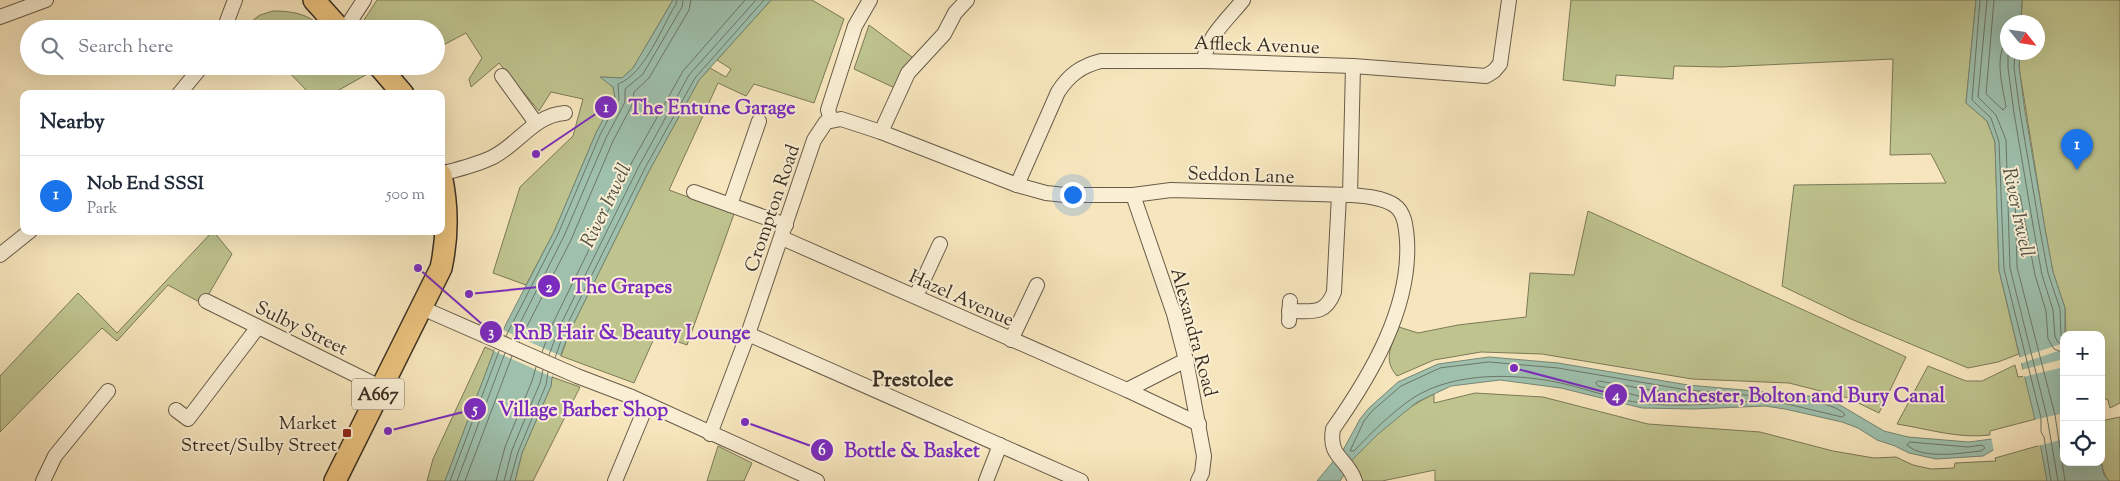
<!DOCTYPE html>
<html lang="en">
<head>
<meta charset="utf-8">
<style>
  :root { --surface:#fff; --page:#f2f2f3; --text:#1f2937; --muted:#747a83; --line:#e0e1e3; --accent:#1a73e8 }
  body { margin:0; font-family:"Sorts Mill Goudy",serif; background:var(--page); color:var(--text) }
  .controls { position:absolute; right:15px; bottom:15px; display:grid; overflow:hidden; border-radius:10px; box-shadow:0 5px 20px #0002 }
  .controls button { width:45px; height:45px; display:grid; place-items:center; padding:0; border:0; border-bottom:1px solid var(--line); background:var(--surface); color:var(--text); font:25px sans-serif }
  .compass { position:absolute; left:2000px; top:15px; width:45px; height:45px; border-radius:50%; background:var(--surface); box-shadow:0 5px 20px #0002; rotate:120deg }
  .you { position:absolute; left:1072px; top:194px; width:18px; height:18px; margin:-12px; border:4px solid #fff; border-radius:50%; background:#1a73e8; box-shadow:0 0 0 8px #1a73e833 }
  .badge { display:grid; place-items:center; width:32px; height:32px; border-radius:50%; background:var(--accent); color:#fff; font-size:16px; font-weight:700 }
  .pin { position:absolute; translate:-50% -41px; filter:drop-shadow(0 1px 2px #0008) }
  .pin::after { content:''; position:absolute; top:26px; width:18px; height:15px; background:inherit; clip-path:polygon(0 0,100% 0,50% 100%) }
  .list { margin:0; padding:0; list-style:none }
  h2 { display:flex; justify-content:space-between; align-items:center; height:65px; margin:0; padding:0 20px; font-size:21px }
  h2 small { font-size:16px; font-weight:400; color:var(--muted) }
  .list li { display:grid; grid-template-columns:32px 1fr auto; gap:15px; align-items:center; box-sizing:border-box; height:80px; padding:0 20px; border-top:1px solid var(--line) }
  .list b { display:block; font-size:19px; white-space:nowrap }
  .list p { margin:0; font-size:16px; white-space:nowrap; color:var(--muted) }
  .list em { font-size:16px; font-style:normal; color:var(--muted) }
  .icon { flex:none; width:28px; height:28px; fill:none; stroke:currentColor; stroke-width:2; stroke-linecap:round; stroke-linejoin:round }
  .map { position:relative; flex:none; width:2120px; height:481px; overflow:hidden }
  .search { position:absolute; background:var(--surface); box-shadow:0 5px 20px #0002; left:20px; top:20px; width:425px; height:55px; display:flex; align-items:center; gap:12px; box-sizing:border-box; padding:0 18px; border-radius:28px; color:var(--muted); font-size:19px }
  .panel { position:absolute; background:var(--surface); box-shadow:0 5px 20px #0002; left:20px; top:90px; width:425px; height:145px; border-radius:10px }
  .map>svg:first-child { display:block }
  .green { fill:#bfc48f; stroke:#7c7958 }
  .water { fill:#9ec0ad; stroke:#768675 }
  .pier { fill:#f7e6bd }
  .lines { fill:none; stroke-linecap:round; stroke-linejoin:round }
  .shore { stroke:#6c7768; stroke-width:1 }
  .street-casing { stroke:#685c49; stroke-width:16 }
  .primary-casing { stroke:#392e22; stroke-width:24 }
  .street { stroke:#faefd4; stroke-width:14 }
  .primary { stroke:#ecc37e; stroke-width:21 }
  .poi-dot { fill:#8f2418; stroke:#faefd4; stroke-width:2 }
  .labels { text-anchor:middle; stroke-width:4; stroke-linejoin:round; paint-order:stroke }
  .shield { fill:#faefd4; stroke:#736857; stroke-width:1 }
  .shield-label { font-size:18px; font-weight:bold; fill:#392e22 }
  .street-label { font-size:19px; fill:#392e22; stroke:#faefd4 }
  .poi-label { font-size:19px; fill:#392e22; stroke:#faefd4; text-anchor:end }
  .water-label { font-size:20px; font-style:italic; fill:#525245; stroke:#faefd4 }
  .quarter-label { font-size:21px; font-weight:bold; fill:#392e22; stroke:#faefd4 }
  .leader { fill:none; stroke:#7b2cbf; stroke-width:2 }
  .callout-dot { fill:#7b2cbf; stroke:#faefd4; stroke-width:2 }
  .mark-label { font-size:15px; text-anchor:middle; font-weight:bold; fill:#fff }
  .callout-label { font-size:20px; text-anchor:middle; font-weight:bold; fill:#7b2cbf; stroke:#faefd4; stroke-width:4; stroke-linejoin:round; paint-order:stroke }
</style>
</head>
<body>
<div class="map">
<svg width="2120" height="481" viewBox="0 0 2120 481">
  <rect width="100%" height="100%" fill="#f7e6bd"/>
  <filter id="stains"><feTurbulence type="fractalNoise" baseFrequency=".004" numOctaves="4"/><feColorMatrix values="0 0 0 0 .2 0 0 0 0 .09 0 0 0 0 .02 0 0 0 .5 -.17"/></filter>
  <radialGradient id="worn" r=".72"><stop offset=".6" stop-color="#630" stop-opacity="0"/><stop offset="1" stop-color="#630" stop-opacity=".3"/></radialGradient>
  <g class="green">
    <polygon points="377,0 673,0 633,68 622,78 601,77 613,87 615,97 596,133 554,232 526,285 493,273 520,187 573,136 583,99 551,92 539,111 499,63 471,87 469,79 482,58 466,33 436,49 436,29 358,29"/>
    <polygon points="771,0 812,0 844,19 814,103 754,84 746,96 718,83 669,190 734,214 687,345 656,334 634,383 561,356 570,331 649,171 699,80 710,68 726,77 731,69 717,60"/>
    <polygon points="1571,0 1976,0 1966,103 1987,121 1995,142 1999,270 2019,354 1998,362 1968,368 1851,319 1782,286 1794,185 1946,183 1931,154 1890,155 1893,59 1721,67 1674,66 1673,79 1616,75 1615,86 1563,80"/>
    <polygon points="2022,0 2120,0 2120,403 2110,408 2108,400 2101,397 2101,335 2066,335 2065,308 2053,272 2045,229 2019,67 2020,53 2038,52 2038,22 2021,22"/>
    <path d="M273 11C293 11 309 14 324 29H248L245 26 260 15Z"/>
    <polygon points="869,25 912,57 895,88 854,69"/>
    <polygon points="283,66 362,66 369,73 332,94 310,94"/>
    <path d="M1588 211 1906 357 1879 413 1848 398 1789 383 1692 379 1542 354 1481 352 1434 360 1397 376C1382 359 1392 345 1399 327L1418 333 1458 325 1526 317 1530 273 1574 275Z"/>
    <polygon points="213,231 232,254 203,304 168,285 117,341 102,328 0,432 0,376 78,293 117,333"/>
    <polygon points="485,347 494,351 445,481 427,481 433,459"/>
    <path d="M2015 365 2018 377 2025 376 2036 419 1990 431V435C1959 439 1928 429 1897 424L1928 366 1966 381H1982Z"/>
    <polygon points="552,377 580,387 533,481 515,481 522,453 551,386"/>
    <path d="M1475 393 1543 397 1648 424 1760 432 1833 451 1874 458 1896 457 1913 465 1931 469 1954 468 1955 463 1996 461 1995 458 2041 445 2047 481H1435V470L1382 481H1361L1358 471 1351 461C1376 435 1401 409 1434 394V403Z"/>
    <path d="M2120 417V481H2109C2097 466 2101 440 2101 421Z"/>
    <polygon points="718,446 752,463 744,481 707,481"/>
  </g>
  <g class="water">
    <polygon points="673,0 771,0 699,80 649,171 570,331 552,377 551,386 522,453 515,481 445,481 494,351 507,322 554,232 596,133 615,97 613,87 600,77 622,78 633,68"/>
    <polygon points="1976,0 2022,0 2021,22 2008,22 2008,52 2020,53 2019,67 2025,112 2045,229 2053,272 2065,308 2064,462 2101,462 2104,475 2109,481 2047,481 2039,437 2000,446 1983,456 1936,459 1909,453 1895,446 1877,440 1858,428 1842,422 1785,409 1765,406 1694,409 1642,408 1561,388 1500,380 1451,386 1417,402 1377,435 1351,461 1342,452 1360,419 1369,408 1398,382 1438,364 1489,357 1558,363 1688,385 1809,396 1840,405 1884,431 1908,437 1969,442 1999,438 2037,428 1999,270 1995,142 1987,121 1966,103"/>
    <polygon points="1336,458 1345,473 1340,481 1317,481"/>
  </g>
  <g class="pier">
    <polygon points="503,330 561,356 552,377 494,351"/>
    <polygon points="2064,343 2064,349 2019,364 2018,358"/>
    <polygon points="2064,359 2064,367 2023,377 2021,370"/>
    <polygon points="2064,413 2064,439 2038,446 2037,440 2001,448 1994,452 1991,436 2035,426 2034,420"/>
  </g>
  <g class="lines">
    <g class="shore">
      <polyline points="1980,0 1972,100 1991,118 1999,142 2004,269 2041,418 2041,432 2044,437 2051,481"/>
      <polyline points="1987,0 1978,97 1996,115 2006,140 2010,268 2047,417 2058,481"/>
      <path d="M1994 0 1986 94 2003 110 2006 107C2003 88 1993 55 2008 39"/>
      <polyline points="2008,52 2008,68 2014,113 2034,231 2042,275 2053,310 2055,337 2058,342 2064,346"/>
      <polyline points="2015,52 2014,68 2020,112 2040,230 2048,273 2060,309 2061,335 2064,339"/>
      <path d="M506 336 558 234 600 135 619 99 618 84C645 74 661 28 676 4L677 0"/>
      <polyline points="512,339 564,236 606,138 625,102 625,89 643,74 682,7 683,0"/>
      <polyline points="519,342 571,240 613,141 632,105 634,92 649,78 689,10 691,0"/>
      <polyline points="542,352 553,323 632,162 683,71 745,0"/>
      <polyline points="2064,353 2054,349 2048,339 2046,311 2035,275 2020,195 2017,193 2015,195 2017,267 2055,415 2065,481"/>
      <polyline points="549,355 560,326 639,166 689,75 756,0"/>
      <polyline points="555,358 565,329 645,168 695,78 764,0"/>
      <path d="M1489 362 1558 368 1687 390 1757 396 1759 399 1756 401C1721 403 1677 408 1642 403 1616 400 1590 390 1565 384 1518 373 1455 371 1413 398 1391 413 1372 432 1354 451H1350L1364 421 1372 411 1401 386 1440 368Z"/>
      <polygon points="1599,381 1662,392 1664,395 1662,397 1643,397 1598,386 1596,383"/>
      <path d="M1783 398C1798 399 1837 403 1845 415L1842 417 1783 403 1781 400Z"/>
      <path d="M1910 442 1968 447 1982 445 1985 448 1981 451C1961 453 1923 460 1907 445Z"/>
      <polyline points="450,481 499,351"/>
      <polyline points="457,481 505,353"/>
      <polyline points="465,481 512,356"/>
      <polyline points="496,481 505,447 532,381 536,367"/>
      <polyline points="504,481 512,450 540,383 543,370"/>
      <polyline points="510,481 518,452 546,385 548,372"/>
    </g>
    <defs>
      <g id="street">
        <polyline points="0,17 46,0"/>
        <polyline points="224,29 235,0"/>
        <polyline points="345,29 364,0"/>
        <path d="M1204 61C1206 37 1229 18 1243 0"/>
        <polyline points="502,76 536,123"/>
        <polyline points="179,94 202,66"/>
        <polyline points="831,120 828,110 855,26 870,0"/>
        <polyline points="881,132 908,73 944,34 955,13 967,0"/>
        <path d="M441 174C458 169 477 165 493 157 519 144 534 115 565 113"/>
        <path d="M1017 185 1058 92C1069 75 1081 66 1101 61H1204L1353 66 1486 76 1494 71 1500 64 1509 0"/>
        <polyline points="694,192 786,225"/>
        <polyline points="1133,195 1174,314 1186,360 1204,456 1202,473 1198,481"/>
        <polyline points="1350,195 1353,66"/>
        <polyline points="730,205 759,121"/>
        <polyline points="782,238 1127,390 1199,424"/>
        <polyline points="0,255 30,231"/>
        <polyline points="916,296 940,244"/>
        <polyline points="206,301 382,388"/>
        <polyline points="422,308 577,376 632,397 817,481"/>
        <path d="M1289 311C1311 311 1325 316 1334 292L1339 195"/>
        <polyline points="1289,321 1290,301"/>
        <polyline points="748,334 1081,481"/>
        <polyline points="1011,340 1037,285"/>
        <polyline points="1127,390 1186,360"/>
        <polyline points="176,410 188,419 258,327"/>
        <path d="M710 434 748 334 814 140 826 122 841 119 881 132 1017 185 1046 193 1065 195H1133L1171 190 1350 195C1364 196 1382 197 1394 205 1405 212 1406 228 1407 240 1411 308 1371 375 1333 429 1328 458 1347 457 1355 481"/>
        <polyline points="43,481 55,456 108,391"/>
        <polyline points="615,481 647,404"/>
        <polyline points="986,481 1000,445"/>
      </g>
      <g id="primary">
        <polyline points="314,0 340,29"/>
        <polyline points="379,66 403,94"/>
        <path d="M335 481 441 268C448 236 448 207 441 175"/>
      </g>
    </defs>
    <use href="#street" class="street-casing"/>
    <use href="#primary" class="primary-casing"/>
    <use href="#street" class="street"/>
    <use href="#primary" class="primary"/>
  </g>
  <rect class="poi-dot" x="342" y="428" width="10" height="10" rx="2.5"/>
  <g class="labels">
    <rect class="shield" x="352" y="378.5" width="52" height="31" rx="4"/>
    <g class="shield-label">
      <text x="378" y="400">A667</text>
    </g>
    <g class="street-label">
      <text transform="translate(1257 44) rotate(2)" y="7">Affleck Avenue</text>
      <text transform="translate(1241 174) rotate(2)" y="7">Seddon Lane</text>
      <text transform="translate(771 208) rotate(-71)" y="7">Crompton Road</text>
      <text transform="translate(962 297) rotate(24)" y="7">Hazel Avenue</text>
      <text transform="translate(302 327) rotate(26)" y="7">Sulby Street</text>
      <text transform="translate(1195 332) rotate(75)" y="7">Alexandra Road</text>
    </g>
    <g class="poi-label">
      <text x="337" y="429">Market<tspan x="337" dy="22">Street/Sulby Street</tspan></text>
    </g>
    <g class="water-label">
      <text transform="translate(605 205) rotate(-64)" y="7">River Irwell</text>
      <text transform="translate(2019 212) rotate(78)" y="7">River Irwell</text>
    </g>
    <g class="quarter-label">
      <text x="913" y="386">Prestolee</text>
    </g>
  </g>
  <path class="leader" d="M536 154L606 107M469 294L549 286M418 268L491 332M1514 368L1616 395M388 431L475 409M745 422L822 450"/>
  <g class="callout-dot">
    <circle cx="536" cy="154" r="5"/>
    <circle cx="469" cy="294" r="5"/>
    <circle cx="418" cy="268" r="5"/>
    <circle cx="1514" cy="368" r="5"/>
    <circle cx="388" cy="431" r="5"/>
    <circle cx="745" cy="422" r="5"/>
    <circle cx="606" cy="107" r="12"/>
    <circle cx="549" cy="286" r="12"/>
    <circle cx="491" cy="332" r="12"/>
    <circle cx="1616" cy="395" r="12"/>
    <circle cx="475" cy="409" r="12"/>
    <circle cx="822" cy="450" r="12"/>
  </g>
  <g class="mark-label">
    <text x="606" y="112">1</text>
    <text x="549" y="292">2</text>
    <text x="491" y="337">3</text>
    <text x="1616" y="400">4</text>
    <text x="475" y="414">5</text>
    <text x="822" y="455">6</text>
  </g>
  <g class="callout-label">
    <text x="712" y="114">The Entune Garage</text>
    <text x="622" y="293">The Grapes</text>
    <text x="632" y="339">RnB Hair &amp; Beauty Lounge</text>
    <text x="1792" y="402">Manchester, Bolton and Bury Canal</text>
    <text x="583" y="416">Village Barber Shop</text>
    <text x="912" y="457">Bottle &amp; Basket</text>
  </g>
  <rect width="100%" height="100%" filter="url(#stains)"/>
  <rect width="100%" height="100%" fill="url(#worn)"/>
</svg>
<div class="controls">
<button>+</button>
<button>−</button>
<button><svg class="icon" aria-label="locate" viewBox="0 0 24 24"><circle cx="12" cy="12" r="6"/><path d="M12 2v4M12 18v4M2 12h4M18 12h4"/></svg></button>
</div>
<svg class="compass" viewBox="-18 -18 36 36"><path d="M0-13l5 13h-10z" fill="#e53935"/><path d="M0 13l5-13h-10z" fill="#747a83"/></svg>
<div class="you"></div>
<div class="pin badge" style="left:2077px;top:170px">1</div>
<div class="search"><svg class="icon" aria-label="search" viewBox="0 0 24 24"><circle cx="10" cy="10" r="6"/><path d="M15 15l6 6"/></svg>Search here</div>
<section class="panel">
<h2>Nearby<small></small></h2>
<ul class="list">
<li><span class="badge">1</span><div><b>Nob End SSSI</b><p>Park</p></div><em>500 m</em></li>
</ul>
</section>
</div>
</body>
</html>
